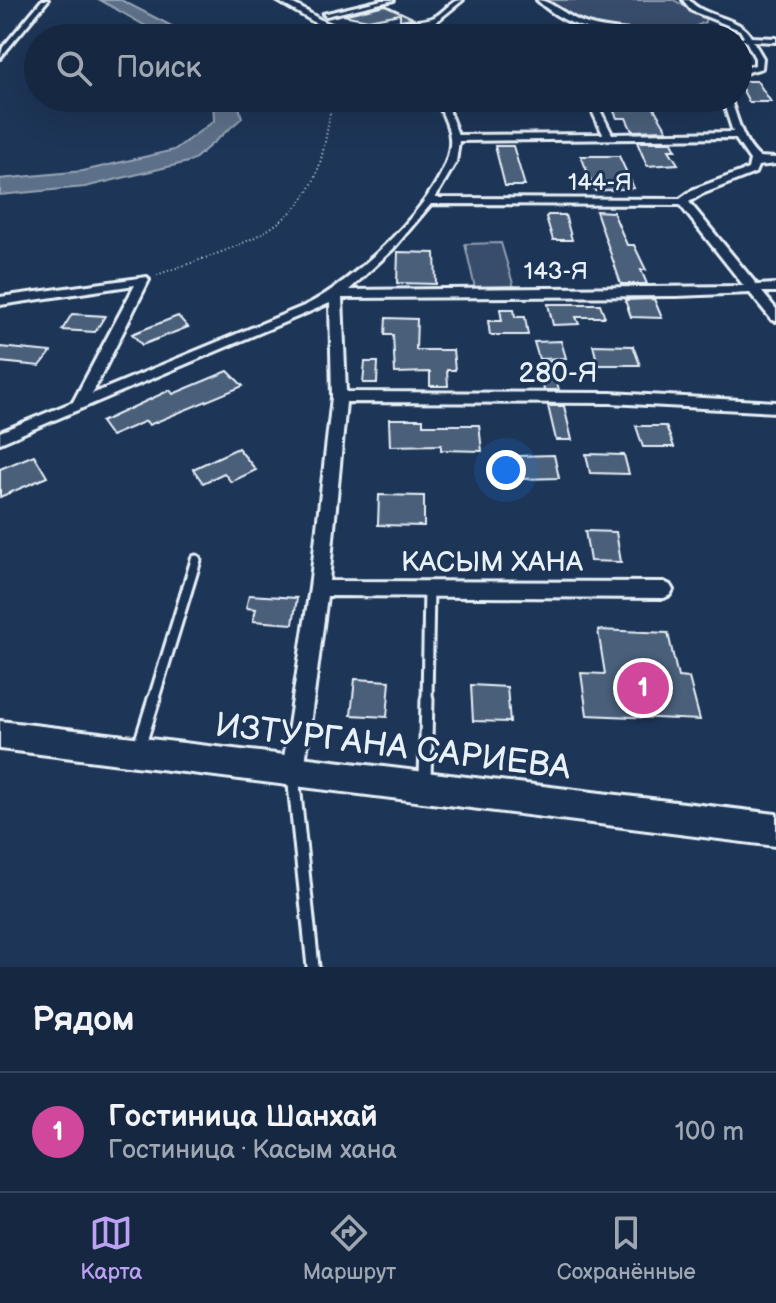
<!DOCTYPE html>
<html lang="ru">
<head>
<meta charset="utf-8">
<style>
  :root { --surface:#162841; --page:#1f3048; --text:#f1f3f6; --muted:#9ea6b1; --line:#35445a; --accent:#bca0f2 }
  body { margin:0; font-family:"Balsamiq Sans",sans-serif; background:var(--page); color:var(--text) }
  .you { position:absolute; left:506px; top:470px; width:28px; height:28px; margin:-20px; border:6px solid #fff; border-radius:50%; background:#1a73e8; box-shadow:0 0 0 12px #1a73e833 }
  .badge { display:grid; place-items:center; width:52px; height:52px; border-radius:50%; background:var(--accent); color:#fff; font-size:26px; font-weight:700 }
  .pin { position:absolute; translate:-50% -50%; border:4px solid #fff; box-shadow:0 2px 8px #0006 }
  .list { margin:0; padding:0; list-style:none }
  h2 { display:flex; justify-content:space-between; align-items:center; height:104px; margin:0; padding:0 32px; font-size:34px }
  h2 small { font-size:26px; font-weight:400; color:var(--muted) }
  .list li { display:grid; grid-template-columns:52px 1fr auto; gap:24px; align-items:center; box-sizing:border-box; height:120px; padding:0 32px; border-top:2px solid var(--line) }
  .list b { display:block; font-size:30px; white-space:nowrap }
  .list p { margin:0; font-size:26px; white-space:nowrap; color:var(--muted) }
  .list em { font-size:26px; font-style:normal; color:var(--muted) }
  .icon { flex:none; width:44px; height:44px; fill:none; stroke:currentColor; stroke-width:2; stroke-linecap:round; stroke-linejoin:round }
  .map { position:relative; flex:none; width:776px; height:967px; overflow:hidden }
  .search { position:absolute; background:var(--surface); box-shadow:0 8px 32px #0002; left:24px; right:24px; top:24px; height:88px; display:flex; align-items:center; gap:20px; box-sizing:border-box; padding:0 28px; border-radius:44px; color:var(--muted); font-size:30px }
  .sheet { height:224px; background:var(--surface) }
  nav { display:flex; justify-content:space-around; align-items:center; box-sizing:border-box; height:112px; border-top:2px solid var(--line); background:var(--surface); font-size:22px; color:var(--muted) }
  nav a { display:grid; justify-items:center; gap:4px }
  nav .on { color:var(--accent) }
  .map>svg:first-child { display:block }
  .green { fill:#374d6c; stroke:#909fb2; stroke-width:2 }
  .water { fill:#5d7089; stroke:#95a4b5; stroke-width:2 }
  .building { fill:#495e7a; stroke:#e8f1f8; stroke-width:2 }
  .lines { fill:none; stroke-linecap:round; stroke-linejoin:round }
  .lane-far1-casing { stroke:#e8f1f8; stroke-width:15 }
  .lane-casing { stroke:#e8f1f8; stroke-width:17 }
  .street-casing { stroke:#e8f1f8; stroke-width:6 }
  .secondary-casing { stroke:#e8f1f8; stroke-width:6 }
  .path { stroke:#e8f1f8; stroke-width:2; stroke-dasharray:1 3; stroke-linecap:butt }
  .lane-far1 { stroke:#1d3557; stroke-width:9 }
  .lane { stroke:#1d3557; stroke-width:11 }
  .street { fill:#1d3557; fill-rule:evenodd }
  .secondary { fill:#1d3557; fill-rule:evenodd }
  .labels { text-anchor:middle; stroke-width:6; stroke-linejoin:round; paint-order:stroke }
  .far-street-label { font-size:24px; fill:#e8f1f8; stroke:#1d3557 }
  .street-label { font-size:28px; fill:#e8f1f8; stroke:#1d3557 }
  .near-street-label { font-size:34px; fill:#e8f1f8; stroke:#1d3557 }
</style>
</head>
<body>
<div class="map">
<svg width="776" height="967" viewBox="0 0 776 967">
  <rect width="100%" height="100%" fill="#1d3557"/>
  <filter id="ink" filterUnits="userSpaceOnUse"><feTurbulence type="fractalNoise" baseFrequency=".0125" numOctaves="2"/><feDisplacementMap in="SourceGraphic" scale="16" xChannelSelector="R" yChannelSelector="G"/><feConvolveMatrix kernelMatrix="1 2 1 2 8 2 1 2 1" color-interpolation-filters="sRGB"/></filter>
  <g filter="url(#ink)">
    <g class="green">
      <path d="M548 0H674L705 19V22C694 27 682 34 669 36 636 39 573 23 548 0Z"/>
      <polygon points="501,243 514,287 475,288 465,244"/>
    </g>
    <g class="water">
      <polygon points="100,0 121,0 195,38 167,38"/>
      <polygon points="213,98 237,98 242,118 192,161 85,187 0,195 0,179 83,171 174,150 214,121"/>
    </g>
    <g class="building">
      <polygon points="385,5 413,18 400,20 400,14 368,20 343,15"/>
      <polygon points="738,81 757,81 771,102 749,102"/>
      <polygon points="608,98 648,98 667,130 632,131 626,118 617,118"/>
      <polygon points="637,142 672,142 676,150 669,150 678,164 647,166"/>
      <polygon points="495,146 513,146 525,186 505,186"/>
      <polygon points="581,156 619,156 634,188 595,191"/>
      <polygon points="596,211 613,212 627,245 634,245 646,270 641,270 647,284 621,284"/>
      <polygon points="548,215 565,215 572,240 553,240 546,217"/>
      <polygon points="398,252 435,253 436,284 397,283"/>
      <polygon points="654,299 662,318 631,317 625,300"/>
      <polygon points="548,304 600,304 605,317 576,317 579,324 553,325"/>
      <polygon points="500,309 514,309 515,317 525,317 528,335 490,335 488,321 502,321"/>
      <polygon points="72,314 105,316 95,332 62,330"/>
      <polygon points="178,316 188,327 142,345 132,334"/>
      <polygon points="386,318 417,319 416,350 453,350 455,370 447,370 448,386 430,386 430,372 395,373 393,335 385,335"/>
      <polygon points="561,341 566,358 539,359 534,342"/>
      <polygon points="593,345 633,346 640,365 598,365"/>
      <polygon points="0,347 51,352 40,366 0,362"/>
      <polygon points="551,361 559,390 544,390 538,362"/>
      <polygon points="365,362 378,362 377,383 363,383"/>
      <polygon points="228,371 243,386 149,425 146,421 111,436 101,422 170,390 173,394"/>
      <polygon points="548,406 564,406 572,440 556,440"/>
      <polygon points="389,419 423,419 423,425 479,425 482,451 441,450 441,445 390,446"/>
      <polygon points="636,426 666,426 674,447 643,447"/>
      <polygon points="238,448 256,470 231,482 224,473 203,483 193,469"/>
      <polygon points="586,454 624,455 629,474 590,473"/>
      <polygon points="34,455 47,477 0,497 0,469"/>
      <polygon points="554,455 559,478 522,479 518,456"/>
      <polygon points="379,495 424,496 424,526 378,525"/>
      <polygon points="585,531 616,532 621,562 590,561"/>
      <polygon points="249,595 297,598 293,624 253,621 256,609 246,608"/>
      <polygon points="598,630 668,633 678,677 689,678 700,720 587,715 581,673 605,674"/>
      <polygon points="355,679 390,681 387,717 351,715"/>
      <polygon points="471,685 507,687 510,722 473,721"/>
    </g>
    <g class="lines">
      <defs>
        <g id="lane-far1">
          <polyline points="153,701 196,560"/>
          <polyline points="427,701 429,589"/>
        </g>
        <g id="lane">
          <polyline points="139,747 154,699"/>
          <polyline points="293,775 313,967"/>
          <polyline points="425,780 427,699"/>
        </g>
        <g id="street">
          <polygon points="42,0 48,0 0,58 3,47"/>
          <path d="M276 0C300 0 319 26 344 28 354 29 424 21 432 18 444 14 449 0 463 0L437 21 435 38H427L430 22 345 32 319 25Z"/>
          <polygon points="382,0 394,0 326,16 323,14"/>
          <path d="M537 0C551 0 567 17 582 22 607 32 642 29 663 38 618 38 570 32 537 0Z"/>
          <path d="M683 0H689C705 19 739 15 751 37L776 38V42L753 41 763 58 762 68 738 75V70L755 65V58L746 41 740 39 744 37 740 30 692 11Z"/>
          <path d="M436 98H444L458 135 603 134 586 98H594L612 134 733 132 722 98H730C738 119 742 142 759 157L776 158V164L758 166 755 173 702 194 689 202 757 285 776 284V292H762L776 309V321L772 320 750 293 677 296 342 298 346 392 610 393 776 402V412L610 403 346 402 329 581 664 582 670 585 673 590 670 595 664 598 327 596 304 771 301 779 293 782 285 779 282 771 310 588 332 397 330 303 0 443V432L73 402 135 285 0 305V297L147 277 149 280 92 394 304 306C350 285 446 198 450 145 452 129 441 112 436 98ZM735 138 750 160 748 169 694 189 680 199 435 198 456 162 459 141ZM431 204 680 205 744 286 349 290 393 249Z"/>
        </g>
        <polygon id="secondary" points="0,721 776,814 776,846 0,749"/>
      </defs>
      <use href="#lane-far1" class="lane-far1-casing"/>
      <use href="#lane" class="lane-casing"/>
      <use href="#street" class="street-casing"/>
      <use href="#secondary" class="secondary-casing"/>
      <g class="path">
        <polyline points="299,38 312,29"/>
        <path d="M157 275C209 255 280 240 310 188 324 163 327 126 333 98"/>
      </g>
      <use href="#lane-far1" class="lane-far1"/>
      <use href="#lane" class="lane"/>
      <use href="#street" class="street"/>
      <use href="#secondary" class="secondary"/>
    </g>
  </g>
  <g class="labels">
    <g class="far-street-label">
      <text x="600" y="190">144-Я</text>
      <text x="556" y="279">143-Я</text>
    </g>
    <g class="street-label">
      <text x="558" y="382">280-Я</text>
      <text x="492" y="571">КАСЫМ ХАНА</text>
    </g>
    <g class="near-street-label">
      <text transform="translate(393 745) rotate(7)" y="12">ИЗТУРГАНА САРИЕВА</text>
    </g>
  </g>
</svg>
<div class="you"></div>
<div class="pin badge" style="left:643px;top:688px;background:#d1479c">1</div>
<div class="search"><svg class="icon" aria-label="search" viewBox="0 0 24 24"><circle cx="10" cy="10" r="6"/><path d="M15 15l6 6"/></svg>Поиск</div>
</div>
<section class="sheet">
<h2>Рядом<small></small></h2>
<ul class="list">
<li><span class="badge" style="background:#d1479c">1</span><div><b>Гостиница Шанхай</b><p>Гостиница · Касым хана</p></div><em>100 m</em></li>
</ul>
</section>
<nav>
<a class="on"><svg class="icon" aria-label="map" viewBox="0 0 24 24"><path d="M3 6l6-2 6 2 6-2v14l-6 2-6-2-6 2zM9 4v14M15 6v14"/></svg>Карта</a>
<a><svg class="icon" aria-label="directions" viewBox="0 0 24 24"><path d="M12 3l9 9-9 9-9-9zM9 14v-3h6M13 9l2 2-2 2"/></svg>Маршрут</a>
<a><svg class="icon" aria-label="saved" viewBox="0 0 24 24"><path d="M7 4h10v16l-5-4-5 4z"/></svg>Сохранённые</a>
</nav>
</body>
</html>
